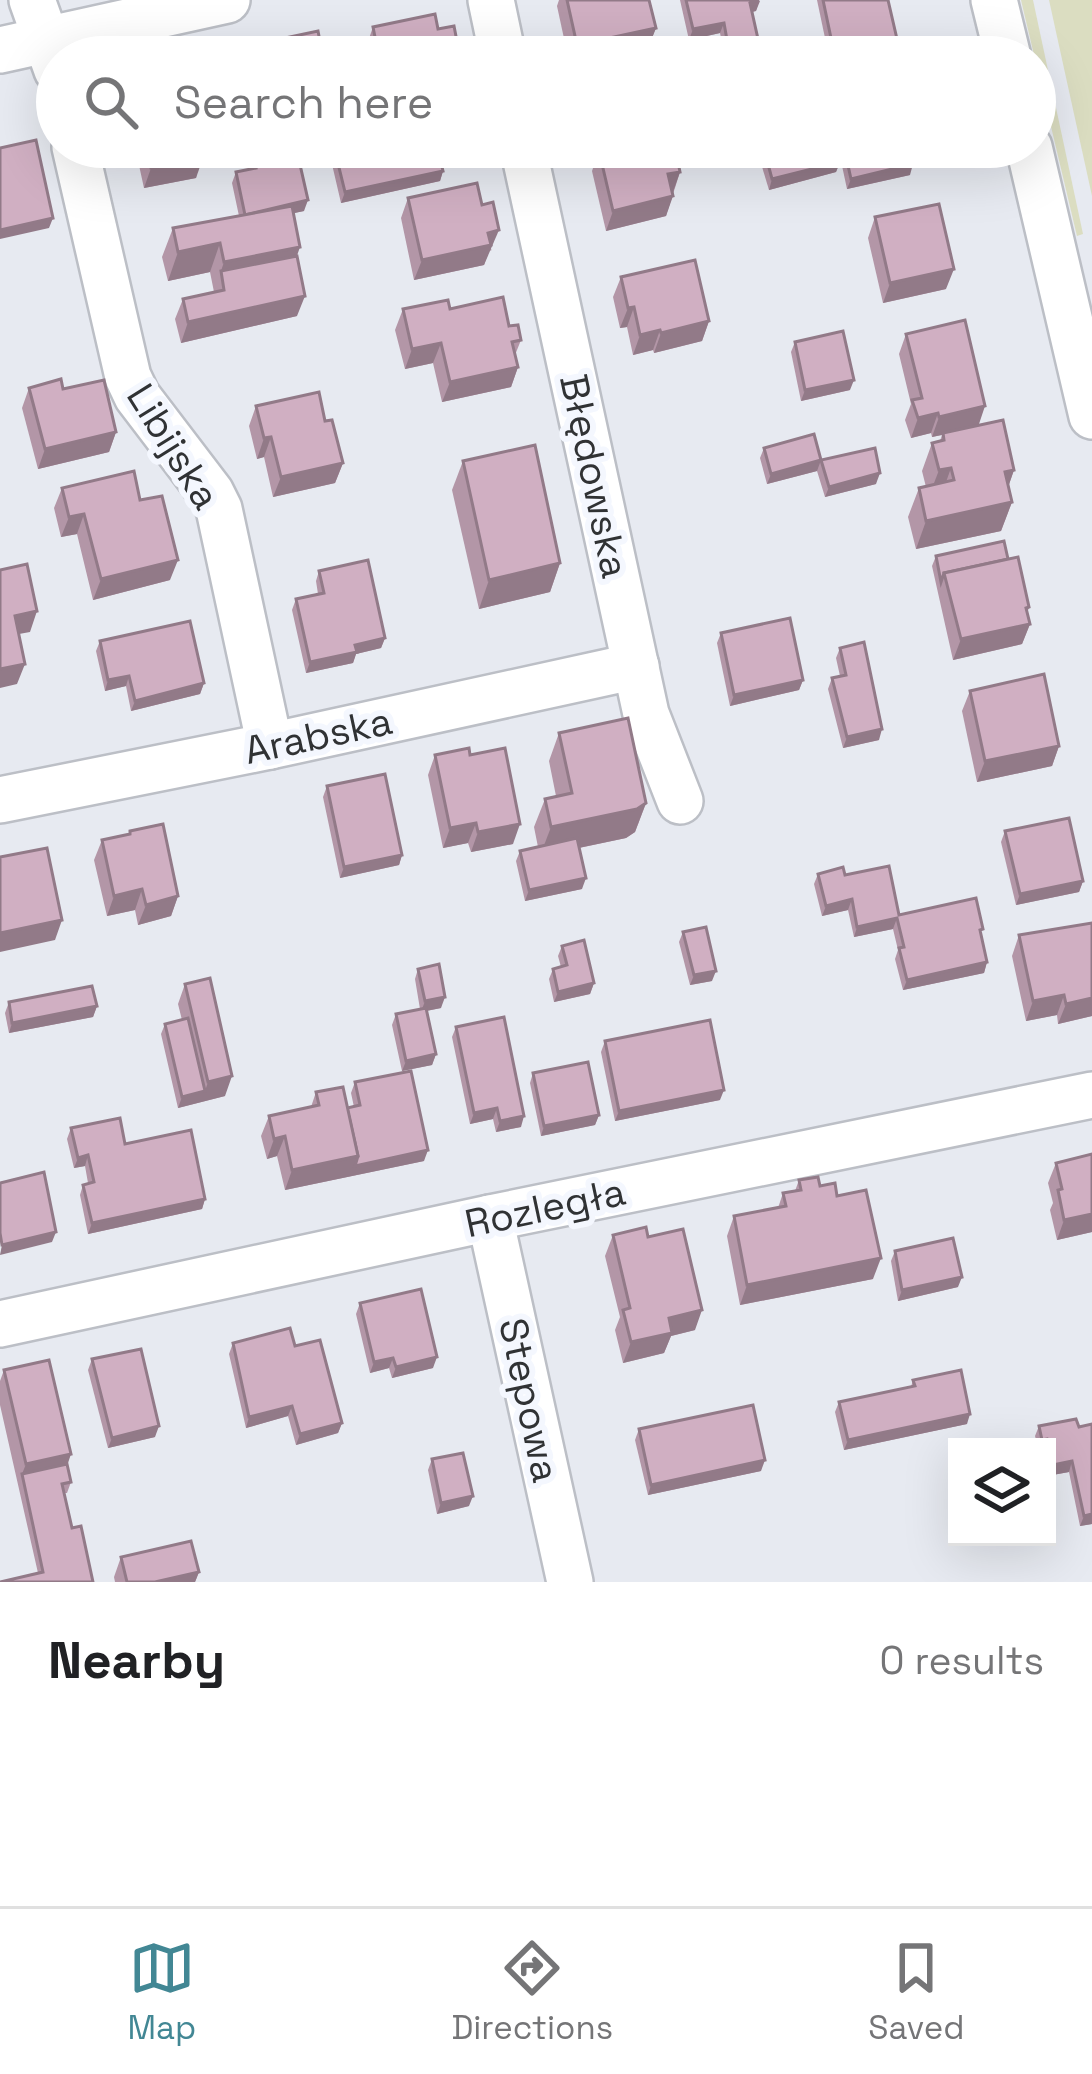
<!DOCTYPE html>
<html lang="en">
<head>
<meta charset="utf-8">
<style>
  :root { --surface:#fff; --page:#f6f6f6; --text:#202124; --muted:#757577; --line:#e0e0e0; --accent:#428794 }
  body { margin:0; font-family:"Space Grotesk",sans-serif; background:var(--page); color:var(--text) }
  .controls { position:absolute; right:36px; bottom:36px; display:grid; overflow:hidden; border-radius:0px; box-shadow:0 12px 48px #0002 }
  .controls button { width:108px; height:108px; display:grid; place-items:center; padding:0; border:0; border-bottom:3px solid var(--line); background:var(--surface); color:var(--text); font:60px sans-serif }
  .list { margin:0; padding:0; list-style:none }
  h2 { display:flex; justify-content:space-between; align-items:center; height:156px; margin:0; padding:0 48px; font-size:51px }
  h2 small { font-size:39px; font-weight:400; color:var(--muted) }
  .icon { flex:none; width:66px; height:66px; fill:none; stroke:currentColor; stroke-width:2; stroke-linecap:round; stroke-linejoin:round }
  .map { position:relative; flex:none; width:1092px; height:1582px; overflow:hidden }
  .search { position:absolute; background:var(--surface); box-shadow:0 12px 48px #0002; left:36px; right:36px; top:36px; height:132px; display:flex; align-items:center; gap:30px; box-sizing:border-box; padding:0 42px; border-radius:66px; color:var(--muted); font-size:45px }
  .sheet { height:324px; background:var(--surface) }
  nav { display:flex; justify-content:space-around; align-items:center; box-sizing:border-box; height:168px; border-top:3px solid var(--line); background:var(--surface); font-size:33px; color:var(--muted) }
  nav a { display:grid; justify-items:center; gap:6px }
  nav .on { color:var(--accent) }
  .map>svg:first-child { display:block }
  .green { fill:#dbddc1 }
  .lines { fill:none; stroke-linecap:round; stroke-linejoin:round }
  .street-casing { stroke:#bcbfc6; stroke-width:50 }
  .street { stroke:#fff; stroke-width:45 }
  .wall { fill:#b396a7 }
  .shaded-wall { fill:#927a88 }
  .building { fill:#d0afc2; stroke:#927a88; stroke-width:3 }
  .labels { text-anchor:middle; stroke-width:12; stroke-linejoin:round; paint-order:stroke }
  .street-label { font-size:39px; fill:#303234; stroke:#f4f7fe }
</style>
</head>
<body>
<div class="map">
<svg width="1092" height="1582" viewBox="0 0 1092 1582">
  <rect width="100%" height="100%" fill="#e7eaf1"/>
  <g class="green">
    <polygon points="1021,0 1033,0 1083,234 1077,236"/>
    <polygon points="1049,0 1092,0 1092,196"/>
  </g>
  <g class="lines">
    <defs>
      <g id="street">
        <polyline points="32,0 57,70"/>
        <polyline points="491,0 503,57"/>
        <polyline points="994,0 1008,57"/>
        <polyline points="0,50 227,0"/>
        <polyline points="75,147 128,377 137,396 211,493 219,509 270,746"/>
        <polyline points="523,147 646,714 680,801"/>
        <polyline points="1029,147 1092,416"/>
        <polyline points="0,800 270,746 636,666"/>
        <polyline points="490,1218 570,1582"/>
        <polyline points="0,1324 490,1218 1092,1095"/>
      </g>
    </defs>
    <use href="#street" class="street-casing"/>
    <use href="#street" class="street"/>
  </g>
  <g class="wall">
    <polygon points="559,0 649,0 656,28 648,48 607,57 568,57 557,6"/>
    <polygon points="680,0 759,0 756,11 752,12 762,57 725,57 720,33 689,40"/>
    <polygon points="817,0 888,0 898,57 829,57"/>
    <polygon points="373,27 438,29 460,57 368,57 366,47"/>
    <polygon points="135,147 201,147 196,178 144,188"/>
    <polygon points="328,147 389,147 390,155 443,171 440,181 341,203"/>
    <polygon points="838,147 910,147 910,175 847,189"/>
    <polygon points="764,149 840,162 836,172 769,190 760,160"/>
    <polygon points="599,151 680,172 666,216 606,231 592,171"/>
    <polygon points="252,152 304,211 293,213 297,256 297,316 181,343 175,319 183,299 214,292 210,272 168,281 162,257 173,228 239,216 232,183 236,172 250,169 248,162"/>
    <polygon points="408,198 492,250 489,251 484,265 414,280 401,218"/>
    <polygon points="875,217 946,289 883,303 868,238"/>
    <polygon points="621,277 709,321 702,341 654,353 653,350 633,355 627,327 620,328 613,297"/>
    <polygon points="403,309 450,309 509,326 521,340 515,355 518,367 511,387 442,402 433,363 405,369 395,330"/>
    <polygon points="906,334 1014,470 1008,487 1012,502 1001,531 916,549 908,517 919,488 926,487 922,471 932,443 940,441 942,435 932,437 931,433 911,438 905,420 911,404 899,354"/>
    <polygon points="795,342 850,390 801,401 791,352"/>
    <polygon points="29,388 63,389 116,432 109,452 38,469 22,408"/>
    <polygon points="256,406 325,421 343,463 335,483 273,497 264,457 257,459 249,426"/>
    <polygon points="764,448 821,460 876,484 825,497 817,471 767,484 760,458"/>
    <polygon points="463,461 560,563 550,592 479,609 452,490"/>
    <polygon points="62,488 170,580 93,600 77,534 61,537 54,508"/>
    <polygon points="936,556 1008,559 1029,607 1027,613 1030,624 1022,644 953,660 932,566"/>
    <polygon points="319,571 385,638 381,648 356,654 353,663 306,673 292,610 296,599 318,594 316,581"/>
    <polygon points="721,633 803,680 799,690 730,706 717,643"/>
    <polygon points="100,641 204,683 200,694 131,711 126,686 105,691 96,651"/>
    <polygon points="840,648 879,740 843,748 828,689 832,678 840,676 836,658"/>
    <polygon points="970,691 1059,746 1052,766 977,782 962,711"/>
    <polygon points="559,733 646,803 635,832 626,838 579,848 582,889 525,901 516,861 520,851 538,847 534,827 545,799 556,796 549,761"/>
    <polygon points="435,755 470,755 513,844 471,852 468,843 443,848 428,775"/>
    <polygon points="327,786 402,855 399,865 340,878 323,797"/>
    <polygon points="1005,831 1083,881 1079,892 1016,905 1001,842"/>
    <polygon points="102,840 178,896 171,916 138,925 135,910 107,916 94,860"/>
    <polygon points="818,874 845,875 899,915 981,934 987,962 984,973 903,990 895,959 898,950 893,929 854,937 848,910 822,916 814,884"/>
    <polygon points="1092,923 1092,1016 1058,1024 1057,1015 1026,1021 1012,956 1019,935"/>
    <polygon points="683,932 712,981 690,985 679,942"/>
    <polygon points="562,946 594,983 590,994 554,1002 549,979 553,969 561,967 558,956"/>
    <polygon points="418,969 441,1008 426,1011 436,1054 432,1065 402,1071 392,1025 396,1014 420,1009 415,979"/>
    <polygon points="185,984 225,1096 178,1108 161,1034 165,1024 182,1020 178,1004"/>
    <polygon points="9,1002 97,1006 93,1017 9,1033 5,1013"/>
    <polygon points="456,1027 521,1127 496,1132 493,1119 470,1124 452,1037"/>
    <polygon points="605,1041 720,1100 615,1121 601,1052"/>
    <polygon points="533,1073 599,1115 595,1125 541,1136 530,1083"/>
    <polygon points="355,1082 424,1161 285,1190 277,1156 267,1159 261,1136 269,1116 311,1107 316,1092 347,1108 354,1107 351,1093"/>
    <polygon points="71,1128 125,1144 205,1199 202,1209 88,1234 80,1195 83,1185 88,1183 85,1166 74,1168 67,1139"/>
    <polygon points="1092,1154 1092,1232 1057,1240 1050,1210 1053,1203 1048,1183 1056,1163"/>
    <polygon points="799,1180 820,1186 837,1196 873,1279 740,1305 727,1236 734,1216 778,1208 783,1193 795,1191"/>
    <polygon points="613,1235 648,1237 695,1330 671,1336 664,1353 623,1363 615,1330 620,1317 605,1256"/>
    <polygon points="895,1251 958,1287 898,1301 891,1261"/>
    <polygon points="360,1303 433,1368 392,1378 389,1368 370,1373 356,1314"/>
    <polygon points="233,1343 295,1346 342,1423 338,1433 296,1445 288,1416 246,1428 229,1354"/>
    <polygon points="92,1359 155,1437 108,1448 88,1370"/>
    <polygon points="4,1370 67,1464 71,1482 67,1493 64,1493 72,1528 93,1582 38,1573 0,1405 0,1381"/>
    <polygon points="913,1380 967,1424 844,1450 835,1412 839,1402 911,1387"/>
    <polygon points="1076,1419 1092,1524 1080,1526 1069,1472 1047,1476 1047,1447 1038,1447 1035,1436 1039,1426"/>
    <polygon points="639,1429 761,1471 648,1495 635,1440"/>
    <polygon points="432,1459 469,1506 437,1514 428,1470"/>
    <polygon points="121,1557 199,1572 195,1582 115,1582 114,1577"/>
  </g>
  <g class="shaded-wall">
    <polygon points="760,1 756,11 746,13 750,3"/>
    <polygon points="724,23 720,33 689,40 693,29"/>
    <polygon points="656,28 648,48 607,57 572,57 577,45"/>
    <polygon points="203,158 196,178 144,188 151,168"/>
    <polygon points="840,162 836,172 769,190 772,179"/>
    <polygon points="913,164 910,175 847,189 851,179"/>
    <polygon points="443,171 440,181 341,203 345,192"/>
    <polygon points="680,172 673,192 668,174"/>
    <polygon points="673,196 666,216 606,231 613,211"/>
    <polygon points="308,200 304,211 241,225 245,215"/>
    <polygon points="53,218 49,228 0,239 0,230"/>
    <polygon points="499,230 484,265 414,280 422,260"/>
    <polygon points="220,243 210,272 168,281 178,252"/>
    <polygon points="300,247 290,276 221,271 224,262"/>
    <polygon points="954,269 946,289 883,303 890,283"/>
    <polygon points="305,296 297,316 181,343 188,322"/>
    <polygon points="634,307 627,327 620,328 628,308"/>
    <polygon points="709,321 702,341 654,353 661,333"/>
    <polygon points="660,330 653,350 633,355 640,335"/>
    <polygon points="441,343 433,363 405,369 412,349"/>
    <polygon points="518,367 511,387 442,402 450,382"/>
    <polygon points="854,380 850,390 801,401 805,390"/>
    <polygon points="985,406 978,427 932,437 939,417"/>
    <polygon points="938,413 931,433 911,438 918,418"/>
    <polygon points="116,432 109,452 38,469 45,449"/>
    <polygon points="271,437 264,457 257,459 264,438"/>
    <polygon points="821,460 817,471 767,484 771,474"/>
    <polygon points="343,463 335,483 273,497 281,477"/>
    <polygon points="951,468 941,496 928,499 939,470"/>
    <polygon points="1014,470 1004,499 1005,472"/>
    <polygon points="880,473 876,484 825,497 829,487"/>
    <polygon points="1012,502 1001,531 916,549 926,521"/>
    <polygon points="84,514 77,534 61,537 69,517"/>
    <polygon points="178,560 170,580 93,600 101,579"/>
    <polygon points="560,563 550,592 479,609 489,580"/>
    <polygon points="1029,607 1022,626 1030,624 1022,644 953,660 961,639"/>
    <polygon points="37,611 30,632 8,636 15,616"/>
    <polygon points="385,638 381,648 356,654 353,663 306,673 310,662 355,645"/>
    <polygon points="25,664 17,684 0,688 0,669"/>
    <polygon points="129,676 126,686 105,691 108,680"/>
    <polygon points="803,680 799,690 730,706 734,695"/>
    <polygon points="204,683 200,694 131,711 135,701"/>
    <polygon points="882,729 879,740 843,748 847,737"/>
    <polygon points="1059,746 1052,766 977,782 985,761"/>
    <polygon points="646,803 635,832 626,838 540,856 551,827"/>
    <polygon points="476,823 468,843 443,848 450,828"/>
    <polygon points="520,824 513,844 471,852 478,832"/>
    <polygon points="402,855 399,865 340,878 344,867"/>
    <polygon points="586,878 582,889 525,901 529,890"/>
    <polygon points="1083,881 1079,892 1016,905 1020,894"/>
    <polygon points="142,889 135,910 107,916 114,896"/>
    <polygon points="178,896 171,916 138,925 146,905"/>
    <polygon points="852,899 848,910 822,916 826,906"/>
    <polygon points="897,918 893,929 854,937 857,927"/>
    <polygon points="62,920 55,940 0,952 0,933"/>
    <polygon points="987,962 984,973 903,990 907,980"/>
    <polygon points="716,971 712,981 690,985 694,975"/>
    <polygon points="594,983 590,994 554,1002 558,992"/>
    <polygon points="1064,995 1057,1015 1026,1021 1033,1001"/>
    <polygon points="445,997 441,1008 421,1012 425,1001"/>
    <polygon points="1092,998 1092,1016 1058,1024 1066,1004"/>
    <polygon points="97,1006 93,1017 9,1033 12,1023"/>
    <polygon points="436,1054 432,1065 402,1071 406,1061"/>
    <polygon points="232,1076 225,1096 178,1108 182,1097 205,1091 208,1082"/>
    <polygon points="724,1090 720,1100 615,1121 619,1111"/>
    <polygon points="497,1108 493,1119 470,1124 474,1113"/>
    <polygon points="599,1115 595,1125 541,1136 544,1126"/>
    <polygon points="524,1116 521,1127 496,1132 500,1121"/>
    <polygon points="285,1136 277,1156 267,1159 274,1139"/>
    <polygon points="428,1150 424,1161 285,1190 292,1170 358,1156"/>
    <polygon points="88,1155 85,1166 74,1168 78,1158"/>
    <polygon points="205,1199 202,1209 88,1234 92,1223"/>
    <polygon points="1092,1214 1092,1232 1057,1240 1064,1220"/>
    <polygon points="56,1232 52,1242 0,1255 2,1245"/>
    <polygon points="881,1258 873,1279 740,1305 747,1285"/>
    <polygon points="962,1277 958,1287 898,1301 902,1290"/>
    <polygon points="702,1310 695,1330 671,1336 664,1353 623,1363 631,1342 669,1318"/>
    <polygon points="437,1357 433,1368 392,1378 396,1367"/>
    <polygon points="393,1358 389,1368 370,1373 374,1362"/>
    <polygon points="292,1406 288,1416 246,1428 249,1417"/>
    <polygon points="970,1414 967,1424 844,1450 848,1440"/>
    <polygon points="342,1423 338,1433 296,1445 300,1434"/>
    <polygon points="159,1426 155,1437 108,1448 112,1438"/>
    <polygon points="71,1454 64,1475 22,1474 26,1464"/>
    <polygon points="765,1460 761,1471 648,1495 651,1485"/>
    <polygon points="1072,1461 1069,1472 1047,1476 1048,1466"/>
    <polygon points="473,1496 469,1506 437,1514 441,1503"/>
    <polygon points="1092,1514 1092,1524 1080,1526 1084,1516"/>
    <polygon points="199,1572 195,1582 155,1582"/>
  </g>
  <g class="building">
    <polygon points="567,0 649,0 656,28 577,45"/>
    <polygon points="686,0 759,0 750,3 762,57 730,57 724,23 693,29"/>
    <polygon points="823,0 888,0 900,52 878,57 835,57"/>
    <polygon points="435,14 438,29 454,26 460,57 379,57 373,27"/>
    <polygon points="318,31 323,57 240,57 238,48"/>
    <polygon points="36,140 53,218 0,230 0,148"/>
    <polygon points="147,147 201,147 203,158 151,168"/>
    <polygon points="275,147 296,147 308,200 245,215 236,172 256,168 252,152"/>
    <polygon points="334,147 389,147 390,155 437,147 443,171 345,192"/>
    <polygon points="619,147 675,147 680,172 668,174 673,196 613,211 599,151"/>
    <polygon points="773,147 836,147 840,162 772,179 764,149"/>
    <polygon points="844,147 910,147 913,164 851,179"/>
    <polygon points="477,183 482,205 493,202 499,230 488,233 491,245 422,260 408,198"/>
    <polygon points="939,204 954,269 890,283 875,217"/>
    <polygon points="292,206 300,247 224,262 220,243 178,252 173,228"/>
    <polygon points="297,256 305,296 188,322 183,299 224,290 221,271"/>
    <polygon points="695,260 709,321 661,333 660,330 640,335 634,307 628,308 621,277"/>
    <polygon points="503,297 509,326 518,325 521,340 512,342 518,367 450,382 441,343 412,349 403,309 448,300 450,309"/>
    <polygon points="965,320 985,406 939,417 938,413 918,418 912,400 922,398 906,334"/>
    <polygon points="843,331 854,380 805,390 795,342"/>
    <polygon points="61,379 63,389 104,380 116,432 45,449 29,388"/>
    <polygon points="319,392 325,421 332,420 343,463 281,477 271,437 264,438 256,406"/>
    <polygon points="1003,420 1014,470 1005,472 1012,502 926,521 919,488 954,480 951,468 939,470 932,443 944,440 943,433"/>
    <polygon points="814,434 821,460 771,474 764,448"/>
    <polygon points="535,445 560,563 489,580 463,461"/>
    <polygon points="875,448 880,473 829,487 821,460"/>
    <polygon points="134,471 140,500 162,496 178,560 101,579 84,514 69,517 62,488"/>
    <polygon points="1004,541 1008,559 944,573 941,582 936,556"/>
    <polygon points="1018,557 1029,607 1026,608 1030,624 961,639 944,573"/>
    <polygon points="368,560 385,638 355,645 357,652 310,662 296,599 324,593 319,571"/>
    <polygon points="27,564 37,611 15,616 25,664 0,669 0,570"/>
    <polygon points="790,618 803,680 734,695 721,633"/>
    <polygon points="190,621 204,683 135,701 129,676 108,680 100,641"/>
    <polygon points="864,642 882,729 847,737 832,678 846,675 840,648"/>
    <polygon points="1044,674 1059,746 985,761 970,691"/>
    <polygon points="628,718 646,803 637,809 551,827 545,799 572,793 559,733"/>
    <polygon points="469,748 470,755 505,748 520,824 478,832 476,823 450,828 435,755"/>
    <polygon points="385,774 402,855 344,867 327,786"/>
    <polygon points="1069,818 1083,881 1020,894 1005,831"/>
    <polygon points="163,824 178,896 146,905 142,889 114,896 102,840 130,834 130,831"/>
    <polygon points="577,838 586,878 529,890 520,851"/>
    <polygon points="47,848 62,920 0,933 0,857"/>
    <polygon points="889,866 899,915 976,898 983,929 980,930 987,962 907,980 899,948 904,947 897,918 857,927 852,899 826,906 818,874 843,867 845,875"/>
    <polygon points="1092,923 1092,998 1066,1004 1064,995 1033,1001 1019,935"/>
    <polygon points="706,927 716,971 694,975 683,932"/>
    <polygon points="584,940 594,983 558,992 553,969 567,965 562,946"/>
    <polygon points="439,964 445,997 425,1001 418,969"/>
    <polygon points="210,978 232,1076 208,1082 185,984"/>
    <polygon points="92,986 97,1006 12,1023 9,1002"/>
    <polygon points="426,1008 436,1054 406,1061 396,1014"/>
    <polygon points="504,1017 524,1116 500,1121 497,1108 474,1113 456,1027"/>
    <polygon points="188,1018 205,1091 182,1097 165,1024"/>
    <polygon points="710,1020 724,1090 619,1111 605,1041"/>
    <polygon points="588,1062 599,1115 544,1126 533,1073"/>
    <polygon points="411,1071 428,1150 355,1166 358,1156 347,1108 360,1105 355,1082"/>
    <polygon points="343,1087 358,1156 292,1170 285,1136 274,1139 269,1116 319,1105 316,1092"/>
    <polygon points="120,1118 125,1144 191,1130 205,1199 92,1223 83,1185 94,1182 88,1155 78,1158 71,1128"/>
    <polygon points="1092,1154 1092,1214 1064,1220 1058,1190 1062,1189 1056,1163"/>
    <polygon points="44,1172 56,1232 2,1245 0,1233 0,1183"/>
    <polygon points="818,1177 820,1186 835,1183 837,1196 866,1190 881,1258 747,1285 734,1216 786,1206 783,1193 801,1190 799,1180"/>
    <polygon points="646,1227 648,1237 683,1229 702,1310 669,1318 672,1333 631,1342 623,1310 630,1308 613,1235"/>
    <polygon points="953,1238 962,1277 902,1290 895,1251"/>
    <polygon points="421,1289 437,1357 396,1367 393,1358 374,1362 360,1303"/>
    <polygon points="290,1328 295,1346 320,1340 342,1423 300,1434 292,1406 249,1417 233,1343"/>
    <polygon points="141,1349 159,1426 112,1438 92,1359"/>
    <polygon points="49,1360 71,1454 26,1464 4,1370"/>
    <polygon points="961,1370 970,1414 848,1440 839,1402 915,1386 913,1380"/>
    <polygon points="753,1405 765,1460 651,1485 639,1429"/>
    <polygon points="1076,1419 1079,1427 1092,1424 1092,1514 1084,1516 1072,1461 1048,1466 1047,1458 1051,1457 1047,1439 1042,1440 1039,1426"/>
    <polygon points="463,1453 473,1496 441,1503 432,1459"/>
    <polygon points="67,1464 71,1482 62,1484 72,1528 81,1526 93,1582 0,1582 43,1572 22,1474"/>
    <polygon points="191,1541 199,1572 155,1582 127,1582 121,1557"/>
  </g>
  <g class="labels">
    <g class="street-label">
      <text transform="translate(174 446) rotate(58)" y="14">Libijska</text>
      <text transform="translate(595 476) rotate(78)" y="14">Błędowska</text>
      <text transform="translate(318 735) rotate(-12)" y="14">Arabska</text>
      <text transform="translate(545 1207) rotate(-12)" y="14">Rozległa</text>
      <text transform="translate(530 1400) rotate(78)" y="14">Stepowa</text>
    </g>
  </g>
</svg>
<div class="controls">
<button><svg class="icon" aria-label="layers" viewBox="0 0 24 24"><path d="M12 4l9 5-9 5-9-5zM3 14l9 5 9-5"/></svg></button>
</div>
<div class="search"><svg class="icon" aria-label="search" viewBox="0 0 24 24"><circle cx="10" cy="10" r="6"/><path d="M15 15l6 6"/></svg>Search here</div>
</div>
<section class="sheet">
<h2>Nearby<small>0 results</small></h2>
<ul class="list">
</ul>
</section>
<nav>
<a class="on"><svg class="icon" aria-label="map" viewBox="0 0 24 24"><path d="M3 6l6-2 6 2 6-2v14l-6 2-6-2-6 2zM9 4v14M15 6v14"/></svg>Map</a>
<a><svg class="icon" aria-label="directions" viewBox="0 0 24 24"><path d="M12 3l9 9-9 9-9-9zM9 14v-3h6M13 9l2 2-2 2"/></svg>Directions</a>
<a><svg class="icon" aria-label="saved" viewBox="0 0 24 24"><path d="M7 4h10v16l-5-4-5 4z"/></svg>Saved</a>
</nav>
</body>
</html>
